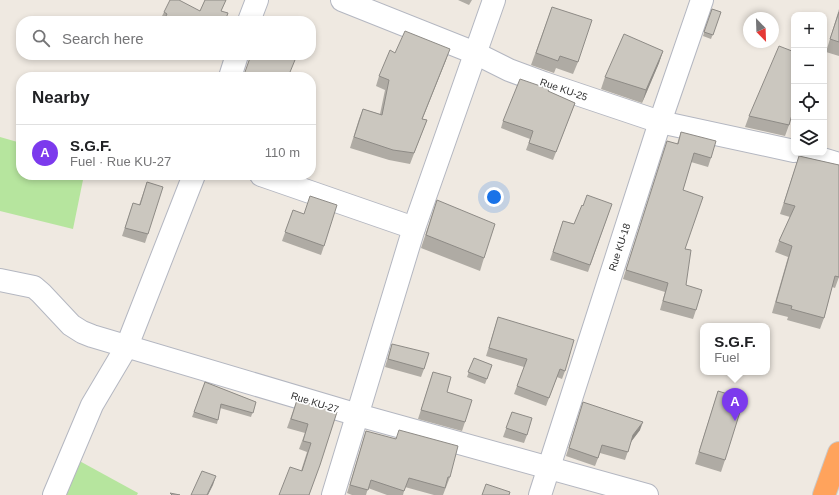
<!DOCTYPE html>
<html lang="en">
<head>
<meta charset="utf-8">
<style>
  :root { --surface:#fff; --page:#f6f6f6; --text:#202124; --muted:#757577; --line:#e0e0e0; --accent:#7c3aed }
  body { margin:0; font-family:Helvetica,sans-serif; background:var(--page); color:var(--text) }
  .controls { position:absolute; right:12px; top:12px; display:grid; overflow:hidden; border-radius:8px; box-shadow:0 2px 6px #0003 }
  .controls button { width:36px; height:36px; display:grid; place-items:center; padding:0; border:0; border-bottom:1px solid var(--line); background:var(--surface); color:var(--text); font:20px sans-serif }
  .compass { position:absolute; left:743px; top:12px; width:36px; height:36px; border-radius:50%; background:var(--surface); box-shadow:0 2px 6px #0003; rotate:157deg }
  .you { position:absolute; left:494px; top:197px; width:14px; height:14px; margin:-10px; border:3px solid #fff; border-radius:50%; background:#1a73e8; box-shadow:0 0 0 6px #1a73e833 }
  .badge { display:grid; place-items:center; width:26px; height:26px; border-radius:50%; background:var(--accent); color:#fff; font-size:13px; font-weight:700 }
  .pin { position:absolute; translate:-50% -33px; filter:drop-shadow(0 1px 2px #0008) }
  .pin::after { content:''; position:absolute; top:21px; width:14px; height:12px; background:inherit; clip-path:polygon(0 0,100% 0,50% 100%) }
  .popup { position:absolute; left:700px; top:323px; width:70px; height:52px; box-sizing:border-box; display:grid; place-content:center; border-radius:8px; background:var(--surface); filter:drop-shadow(0 1px 3px #0005); font-size:13px; white-space:nowrap; color:var(--muted) }
  .popup b { font-size:15px; color:var(--text) }
  .popup::after { content:''; position:absolute; left:50%; top:100%; margin-left:-8px; border:8px solid transparent; border-top-color:var(--surface) }
  .list { margin:0; padding:0; list-style:none }
  h2 { display:flex; justify-content:space-between; align-items:center; height:52px; margin:0; padding:0 16px; font-size:17px }
  h2 small { font-size:13px; font-weight:400; color:var(--muted) }
  .list li { display:grid; grid-template-columns:26px 1fr auto; gap:12px; align-items:center; box-sizing:border-box; height:56px; padding:0 16px; border-top:1px solid var(--line) }
  .list b { display:block; font-size:15px; white-space:nowrap }
  .list p { margin:0; font-size:13px; white-space:nowrap; color:var(--muted) }
  .list em { font-size:13px; font-style:normal; color:var(--muted) }
  .icon { flex:none; width:22px; height:22px; fill:none; stroke:currentColor; stroke-width:2; stroke-linecap:round; stroke-linejoin:round }
  .map { position:relative; flex:none; width:839px; height:495px; overflow:hidden }
  .search { position:absolute; background:var(--surface); box-shadow:0 2px 6px #0003; left:16px; top:16px; width:300px; height:44px; display:flex; align-items:center; gap:10px; box-sizing:border-box; padding:0 14px; border-radius:16px; color:var(--muted); font-size:15px }
  .panel { position:absolute; background:var(--surface); box-shadow:0 2px 6px #0003; left:16px; top:72px; width:300px; height:108px; border-radius:16px }
  .map>svg:first-child { display:block }
  .green { fill:#b6e59e }
  .lines { fill:none; stroke-linecap:round; stroke-linejoin:round }
  .street-casing { stroke:#b4b7c1; stroke-width:24 }
  .highway-casing { stroke:#c9c9c9; stroke-width:24 }
  .street { stroke:#fff; stroke-width:22 }
  .highway { stroke:#ffa35c; stroke-width:22 }
  .wall { fill:#afaba4 }
  .shaded-wall { fill:#8e8b86 }
  .building { fill:#cbc7bf; stroke:#8e8b86 }
  .labels { text-anchor:middle; stroke-width:3.5; stroke-linejoin:round; paint-order:stroke }
  .street-label { font-size:10px; fill:#2e2e2e; stroke:#fff }
</style>
</head>
<body>
<div class="map">
<svg width="839" height="495" viewBox="0 0 839 495">
  <rect width="100%" height="100%" fill="#efe9e1"/>
  <g class="green">
    <polygon points="0,137 21,143 21,175 84,175 73,229 0,211"/>
    <polygon points="74,458 138,493 137,495 57,495"/>
  </g>
  <g class="lines">
    <defs>
      <g id="street">
        <polyline points="342,0 475,53 509,70 544,83 660,122 794,151"/>
        <polyline points="249,21 257,0"/>
        <polyline points="230,77 237,55"/>
        <polyline points="803,153 839,164"/>
        <polyline points="261,175 414,228"/>
        <polyline points="0,280 34,287 41,293 71,325 82,332 92,336 358,415 647,495"/>
        <polyline points="54,495 92,405 127,346 194,175"/>
        <polyline points="333,495 414,228 494,0"/>
        <polyline points="540,495 660,122 702,0"/>
      </g>
      <polyline id="highway" points="824,495 839,453"/>
    </defs>
    <use href="#street" class="street-casing"/>
    <use href="#highway" class="highway-casing"/>
    <use href="#street" class="street"/>
    <use href="#highway" class="highway"/>
  </g>
  <g class="wall">
    <polygon points="205,0 226,0 221,11 225,21 164,21 165,20 161,18 164,12 200,11"/>
    <polygon points="458,0 472,0 469,5"/>
    <polygon points="552,7 578,62 573,74 556,68 554,73 531,65"/>
    <polygon points="712,9 721,12 711,39 703,36"/>
    <polygon points="839,9 839,56 826,52"/>
    <polygon points="794,46 794,86 789,125 785,136 745,127 749,116 792,51"/>
    <polygon points="663,51 659,63 642,103 601,89 605,77"/>
    <polygon points="395,53 446,60 422,119 427,120 410,164 389,160 350,148 359,119 363,109 380,114 385,90 376,86 379,76"/>
    <polygon points="548,91 575,103 553,160 526,150 530,139 501,128 503,121"/>
    <polygon points="681,132 711,158 708,167 691,162 683,190 686,285 696,310 693,319 660,310 665,292 623,279 667,141 677,144"/>
    <polygon points="799,156 839,165 839,277 835,288 832,287 824,318 820,329 787,320 788,317 772,313 788,257 775,252 779,241 790,217 780,214"/>
    <polygon points="147,182 148,234 145,243 122,236 133,203 139,205"/>
    <polygon points="437,200 484,258 480,271 421,248"/>
    <polygon points="612,204 588,272 550,260 563,221 574,224 583,206"/>
    <polygon points="293,210 324,246 321,255 282,241"/>
    <polygon points="498,317 565,371 562,379 557,377 546,406 514,394 524,367 486,356"/>
    <polygon points="392,344 424,369 421,377 385,367"/>
    <polygon points="474,358 492,365 485,384 467,377"/>
    <polygon points="433,372 447,392 465,422 462,431 418,419"/>
    <polygon points="205,382 256,402 251,417 220,408 217,424 192,417"/>
    <polygon points="718,391 725,460 721,472 695,464"/>
    <polygon points="297,400 337,412 309,495 301,471 307,452 299,449 305,433 287,428"/>
    <polygon points="583,402 640,430 631,442 625,460 600,453 595,466 566,456"/>
    <polygon points="512,412 527,435 524,443 503,437"/>
    <polygon points="366,431 450,477 443,495 434,495 405,487 403,495 387,495 368,488 366,495 352,495 347,493"/>
  </g>
  <g class="shaded-wall">
    <polygon points="450,49 446,60 418,130 422,119"/>
    <polygon points="663,51 659,63 642,103 646,90"/>
    <polygon points="643,422 640,430 630,443 633,435"/>
    <polygon points="216,476 213,485 208,495 207,495"/>
  </g>
  <g class="building">
    <polygon points="170,0 179,0 200,11 205,0 226,0 221,11 228,13 225,21 170,21 165,18 167,14 164,12"/>
    <polygon points="552,7 592,20 578,62 560,56 558,61 536,53"/>
    <polygon points="712,9 721,12 713,35 704,32"/>
    <polygon points="839,12 839,42 830,39"/>
    <polygon points="405,31 450,49 422,119 427,120 414,153 393,150 354,137 363,109 382,115 389,80 379,76 390,50 395,53"/>
    <polygon points="624,34 663,51 646,90 605,77"/>
    <polygon points="779,46 792,51 794,46 794,85 793,87 794,87 794,108 789,125 749,116"/>
    <polygon points="251,55 297,55 288,77 241,77 245,72"/>
    <polygon points="520,79 549,89 548,91 575,103 556,152 529,143 533,131 503,121"/>
    <polygon points="681,132 716,141 711,158 694,153 683,190 703,197 685,249 691,250 686,285 702,290 696,310 663,301 668,283 626,270 667,141 678,144"/>
    <polygon points="799,156 839,165 839,277 835,276 824,318 791,309 792,306 776,302 792,246 779,241 795,206 784,203"/>
    <polygon points="147,182 163,187 148,234 125,228 133,203 140,205"/>
    <polygon points="587,195 612,204 590,265 553,252 563,221 574,224 582,205 583,206"/>
    <polygon points="310,196 337,205 324,246 285,232 293,210 304,214"/>
    <polygon points="437,200 495,224 484,258 426,235"/>
    <polygon points="498,317 574,340 565,371 560,369 549,398 517,386 527,359 489,348"/>
    <polygon points="392,344 429,353 424,369 388,359"/>
    <polygon points="474,358 492,365 487,379 468,372"/>
    <polygon points="433,372 451,377 447,392 472,400 465,422 421,410"/>
    <polygon points="205,382 256,402 253,413 221,404 218,420 194,412"/>
    <polygon points="718,391 744,399 725,460 699,452"/>
    <polygon points="297,400 337,412 320,465 309,495 279,495 290,467 302,471 311,443 303,441 308,424 291,419"/>
    <polygon points="583,402 643,422 633,435 628,452 602,445 598,458 569,448"/>
    <polygon points="512,412 532,418 527,435 506,428"/>
    <polygon points="399,430 458,446 450,477 448,477 445,488 409,478 404,491 371,480 368,490 350,485 366,431 396,439"/>
    <polygon points="202,471 216,476 207,495 191,495"/>
    <polygon points="486,484 510,492 509,495 482,495"/>
    <polygon points="170,493 180,495 172,495"/>
  </g>
  <g class="labels">
    <g class="street-label">
      <text transform="translate(564 89) rotate(19)" y="4">Rue KU-25</text>
      <text transform="translate(619 247) rotate(-72)" y="4">Rue KU-18</text>
      <text transform="translate(315 402) rotate(17)" y="4">Rue KU-27</text>
    </g>
  </g>
</svg>
<div class="controls">
<button>+</button>
<button>−</button>
<button><svg class="icon" aria-label="locate" viewBox="0 0 24 24"><circle cx="12" cy="12" r="6"/><path d="M12 2v4M12 18v4M2 12h4M18 12h4"/></svg></button>
<button><svg class="icon" aria-label="layers" viewBox="0 0 24 24"><path d="M12 4l9 5-9 5-9-5zM3 14l9 5 9-5"/></svg></button>
</div>
<svg class="compass" viewBox="-18 -18 36 36"><path d="M0-13l5 13h-10z" fill="#e53935"/><path d="M0 13l5-13h-10z" fill="#757577"/></svg>
<div class="you"></div>
<div class="pin badge" style="left:735px;top:421px">A</div>
<div class="popup"><b>S.G.F.</b>Fuel</div>
<div class="search"><svg class="icon" aria-label="search" viewBox="0 0 24 24"><circle cx="10" cy="10" r="6"/><path d="M15 15l6 6"/></svg>Search here</div>
<section class="panel">
<h2>Nearby<small></small></h2>
<ul class="list">
<li><span class="badge">A</span><div><b>S.G.F.</b><p>Fuel · Rue KU-27</p></div><em>110 m</em></li>
</ul>
</section>
</div>
</body>
</html>
